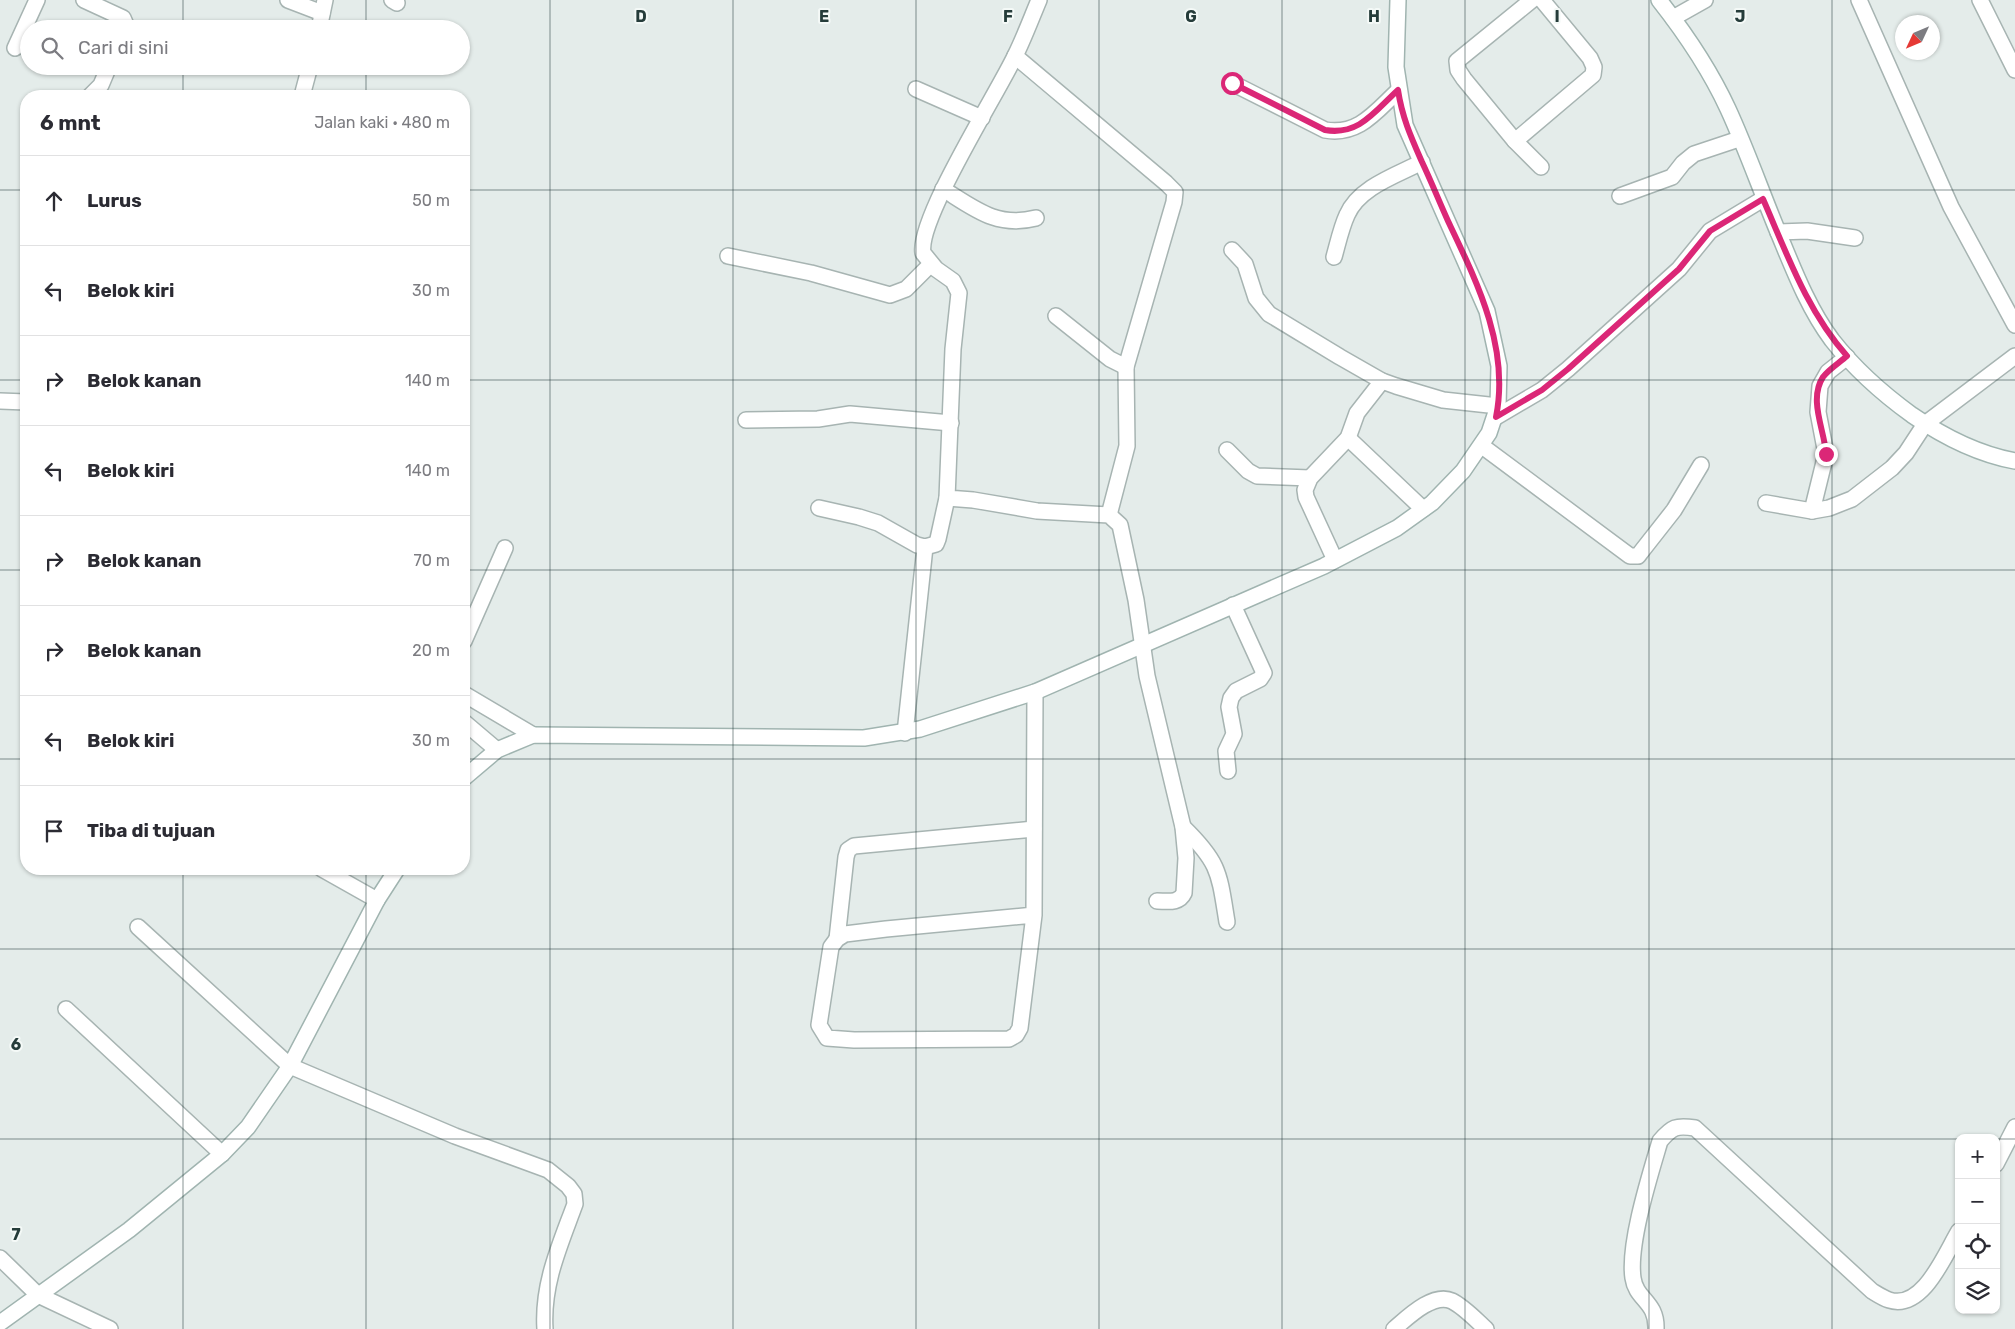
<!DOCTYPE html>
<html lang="id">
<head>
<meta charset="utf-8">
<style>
  :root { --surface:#fff; --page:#f2f2f3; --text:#2b2b33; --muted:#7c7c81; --line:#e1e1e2 }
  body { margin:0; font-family:Rubik,sans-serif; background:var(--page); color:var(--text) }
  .controls { position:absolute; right:15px; bottom:15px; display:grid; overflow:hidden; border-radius:10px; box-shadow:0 1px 4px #0004 }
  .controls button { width:45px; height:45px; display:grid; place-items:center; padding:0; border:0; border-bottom:1px solid var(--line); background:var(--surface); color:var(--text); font:25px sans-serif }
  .compass { position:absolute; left:1895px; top:15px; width:45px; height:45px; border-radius:50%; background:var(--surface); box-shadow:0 1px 4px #0004; rotate:226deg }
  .stop { position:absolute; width:15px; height:15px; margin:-11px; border:4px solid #db2777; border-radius:50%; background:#fff }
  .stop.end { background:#db2777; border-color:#fff; box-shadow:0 1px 5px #0008 }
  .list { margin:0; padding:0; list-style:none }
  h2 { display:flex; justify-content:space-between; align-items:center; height:65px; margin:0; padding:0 20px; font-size:21px }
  h2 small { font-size:16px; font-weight:400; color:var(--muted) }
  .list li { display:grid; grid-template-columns:32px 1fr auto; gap:15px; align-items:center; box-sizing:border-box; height:90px; padding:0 20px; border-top:1px solid var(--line) }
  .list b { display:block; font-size:19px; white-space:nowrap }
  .list em { font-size:16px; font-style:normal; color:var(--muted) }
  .icon { flex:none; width:28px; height:28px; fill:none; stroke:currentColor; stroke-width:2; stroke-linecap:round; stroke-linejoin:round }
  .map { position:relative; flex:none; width:2015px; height:1329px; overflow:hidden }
  .search { position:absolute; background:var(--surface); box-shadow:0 1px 4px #0004; left:20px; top:20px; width:450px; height:55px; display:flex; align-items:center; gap:12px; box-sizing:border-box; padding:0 18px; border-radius:28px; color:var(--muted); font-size:19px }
  .panel { position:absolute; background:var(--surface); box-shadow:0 1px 4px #0004; left:20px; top:90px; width:450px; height:785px; border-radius:20px }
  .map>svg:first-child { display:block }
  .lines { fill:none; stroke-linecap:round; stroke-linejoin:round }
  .minor-casing { stroke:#a7b4b2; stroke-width:18 }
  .secondary-casing { stroke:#a0b4b0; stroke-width:18 }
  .minor { stroke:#fff; stroke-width:15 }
  .secondary { stroke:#fff; stroke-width:15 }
  .route { stroke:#db2777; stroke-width:6 }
  .grid { fill:none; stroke:#253c3a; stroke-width:1; stroke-opacity:0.55 }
  .grid-label { font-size:16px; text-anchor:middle; font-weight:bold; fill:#253c3a; stroke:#f4f9f7; stroke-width:4; stroke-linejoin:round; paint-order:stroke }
</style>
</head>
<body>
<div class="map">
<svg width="2015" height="1329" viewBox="0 0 2015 1329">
  <rect width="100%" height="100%" fill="#e4ecea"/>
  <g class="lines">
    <defs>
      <g id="minor">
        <polyline points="84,0 123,18 126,25 124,29"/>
        <polyline points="288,0 322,13"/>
        <polyline points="392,0 397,3"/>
        <path d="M1039 0C1031 19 1024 38 1015 56 997 94 917 220 923 253L936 269 953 281 959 293 953 349 947 498 973 500 1037 511 1109 515 1120 525 1136 600 1147 676 1183 827 1186 858 1184 893C1179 904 1167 901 1157 901"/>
        <polyline points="1532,0 1457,61 1458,70 1464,79 1515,141 1541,167"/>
        <polyline points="1859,0 1951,207 2015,325"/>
        <polyline points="1980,0 2015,70"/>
        <polyline points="1673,18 1705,0"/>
        <polyline points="319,29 325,0"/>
        <polyline points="15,48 37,0"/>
        <polyline points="1015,56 1166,183 1175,192 1174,202 1126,367 1127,446 1109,515"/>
        <path d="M1232 83 1325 130C1359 136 1376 111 1399 90"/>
        <polyline points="916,89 982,118"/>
        <polyline points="90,96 101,85 109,66"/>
        <polyline points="302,96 310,66"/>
        <polyline points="1515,141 1593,75 1594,67 1590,58 1542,0"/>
        <path d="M943 189C975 209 997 228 1036 218"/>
        <polyline points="1620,196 1672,177 1683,163 1694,154 1739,139"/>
        <polyline points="1778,232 1807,231 1855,238"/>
        <polyline points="1232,250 1245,264 1256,298 1269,314 1340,357 1382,381 1396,386 1443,400 1498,406"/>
        <polyline points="728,256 811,273 890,295 906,289 931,264"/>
        <path d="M1334 257C1338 243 1341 228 1347 215 1359 187 1397 175 1422 162"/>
        <polyline points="1056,316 1110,359 1126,367"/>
        <polyline points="0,401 26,402"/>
        <polyline points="1496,417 1542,390 1568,369 1679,269 1710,231 1763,199"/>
        <polyline points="746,420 818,419 850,414 951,423"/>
        <polyline points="1348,438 1423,509"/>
        <polyline points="1482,446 1630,556 1638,556 1641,552 1674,510 1701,465"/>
        <polyline points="1227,450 1248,471 1257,476 1310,478"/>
        <polyline points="1766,503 1812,511 1829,508 1852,499 1892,468 1906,453 1925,424 2015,356"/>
        <polyline points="819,508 859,517 878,523 917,545 925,547 936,544 938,539 947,498"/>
        <polyline points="1812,511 1826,454 1818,412 1820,386 1828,372 1847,357"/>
        <polyline points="1335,560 1306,497 1305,490 1310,478 1348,438 1357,413 1382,381"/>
        <polyline points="464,641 505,548"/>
        <polyline points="464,694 533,735"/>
        <polyline points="464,722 497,750"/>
        <polyline points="905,733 925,547"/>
        <polyline points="1228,771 1226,751 1234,734 1229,707 1231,698 1236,691 1260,679 1264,673 1233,605"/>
        <path d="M1183 827C1220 863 1219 873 1227 922"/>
        <polyline points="322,869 377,900"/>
        <polyline points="1034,915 1020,1028 1016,1035 1009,1039 854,1040 827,1038 819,1025 831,947 837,939 845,934 886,929 1034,915 1035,692"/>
        <path d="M138 927 290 1066 455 1136 548 1170 568 1186 574 1194 575 1204C560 1245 542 1284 545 1329"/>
        <polyline points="837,939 846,857 848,850 854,846 1034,829"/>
        <polyline points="66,1009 222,1154"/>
        <polyline points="1996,1164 2015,1127"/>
        <polyline points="0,1258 38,1295 110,1329"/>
        <path d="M1394 1329C1407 1318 1433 1292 1452 1301 1464 1307 1476 1320 1486 1329"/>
        <path d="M1656 1329C1657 1301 1636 1300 1633 1278 1628 1244 1650 1175 1660 1141 1672 1127 1676 1125 1695 1128L1872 1291C1877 1294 1883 1298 1889 1300 1923 1311 1945 1254 1959 1231"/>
      </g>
      <g id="secondary">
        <path d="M1659 0C1685 33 1710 70 1728 109 1746 148 1761 191 1778 232 1793 268 1808 308 1832 340 1854 368 1883 394 1912 415 1944 437 1977 454 2015 461"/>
        <polyline points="464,778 497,750 533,735 864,738 920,729 1035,692 1324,566 1397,528 1432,503 1463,471 1489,433 1498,406 1499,366 1487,311 1405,125 1396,67 1398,0"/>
        <polyline points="0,1323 129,1230 222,1154 248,1127 290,1066 377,900 397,869"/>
      </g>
    </defs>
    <use href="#minor" class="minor-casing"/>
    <use href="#secondary" class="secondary-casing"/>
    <use href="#minor" class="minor"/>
    <use href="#secondary" class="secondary"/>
  </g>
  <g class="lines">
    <path class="route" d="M1232 83 1325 130C1359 136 1375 111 1398 90 1402 117 1411 137 1422 162 1431 181 1439 201 1448 221 1477 282 1510 348 1496 417L1542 390 1568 369 1679 269 1710 231 1763 199C1787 254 1807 311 1847 356 1839 363 1829 369 1823 377 1808 400 1825 431 1826 454"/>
  </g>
  <path class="grid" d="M183 0V29M366 0V29M550 0V1329M733 0V1329M916 0V1329M1099 0V1329M1282 0V1329M1465 0V1329M1649 0V1329M1832 0V1329M183 66V96M366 66V96M0 190H26M464 190H2015M0 380H26M464 380H2015M0 570H26M464 570H2015M0 759H26M464 759H2015M183 869V1329M366 869V1329M0 949H2015M0 1139H1959M1996 1139H2015"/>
  <g class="grid-label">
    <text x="641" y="22">D</text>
    <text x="824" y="22">E</text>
    <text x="1008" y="22">F</text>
    <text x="1191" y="22">G</text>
    <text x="1374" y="22">H</text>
    <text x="1557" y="22">I</text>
    <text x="1740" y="22">J</text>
    <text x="16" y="1050">6</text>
    <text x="16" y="1240">7</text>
  </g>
</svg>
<div class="controls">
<button>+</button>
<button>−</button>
<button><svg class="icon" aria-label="locate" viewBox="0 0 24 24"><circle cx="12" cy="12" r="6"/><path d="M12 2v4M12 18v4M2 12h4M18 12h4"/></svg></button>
<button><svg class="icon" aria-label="layers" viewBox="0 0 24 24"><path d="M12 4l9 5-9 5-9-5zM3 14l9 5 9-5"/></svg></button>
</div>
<svg class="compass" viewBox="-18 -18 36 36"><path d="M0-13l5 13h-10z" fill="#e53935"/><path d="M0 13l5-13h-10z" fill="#7c7c81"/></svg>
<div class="stop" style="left:1232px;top:83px"></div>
<div class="stop end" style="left:1826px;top:454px"></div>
<div class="search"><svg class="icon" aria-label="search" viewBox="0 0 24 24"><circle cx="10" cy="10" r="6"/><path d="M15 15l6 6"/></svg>Cari di sini</div>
<section class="panel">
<h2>6 mnt<small>Jalan kaki · 480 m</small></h2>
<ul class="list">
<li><svg class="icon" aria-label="ahead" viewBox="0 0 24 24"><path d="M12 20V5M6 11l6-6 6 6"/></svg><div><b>Lurus</b></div><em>50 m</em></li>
<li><svg class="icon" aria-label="left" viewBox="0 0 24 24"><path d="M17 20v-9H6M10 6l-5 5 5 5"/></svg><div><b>Belok kiri</b></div><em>30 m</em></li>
<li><svg class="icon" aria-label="right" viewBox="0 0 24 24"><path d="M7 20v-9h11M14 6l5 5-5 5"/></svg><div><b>Belok kanan</b></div><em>140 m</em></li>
<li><svg class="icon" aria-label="left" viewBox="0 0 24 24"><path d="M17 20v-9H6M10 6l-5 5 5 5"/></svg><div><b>Belok kiri</b></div><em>140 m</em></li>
<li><svg class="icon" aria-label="right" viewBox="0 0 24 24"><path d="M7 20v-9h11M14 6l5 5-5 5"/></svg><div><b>Belok kanan</b></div><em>70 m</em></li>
<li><svg class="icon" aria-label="right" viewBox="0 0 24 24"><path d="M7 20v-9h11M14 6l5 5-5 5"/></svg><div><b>Belok kanan</b></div><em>20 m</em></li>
<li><svg class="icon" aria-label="left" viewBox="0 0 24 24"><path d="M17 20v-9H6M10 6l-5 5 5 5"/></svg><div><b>Belok kiri</b></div><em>30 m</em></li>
<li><svg class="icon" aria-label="arrive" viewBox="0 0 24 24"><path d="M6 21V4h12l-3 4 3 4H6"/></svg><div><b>Tiba di tujuan</b></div></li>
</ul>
</section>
</div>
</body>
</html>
